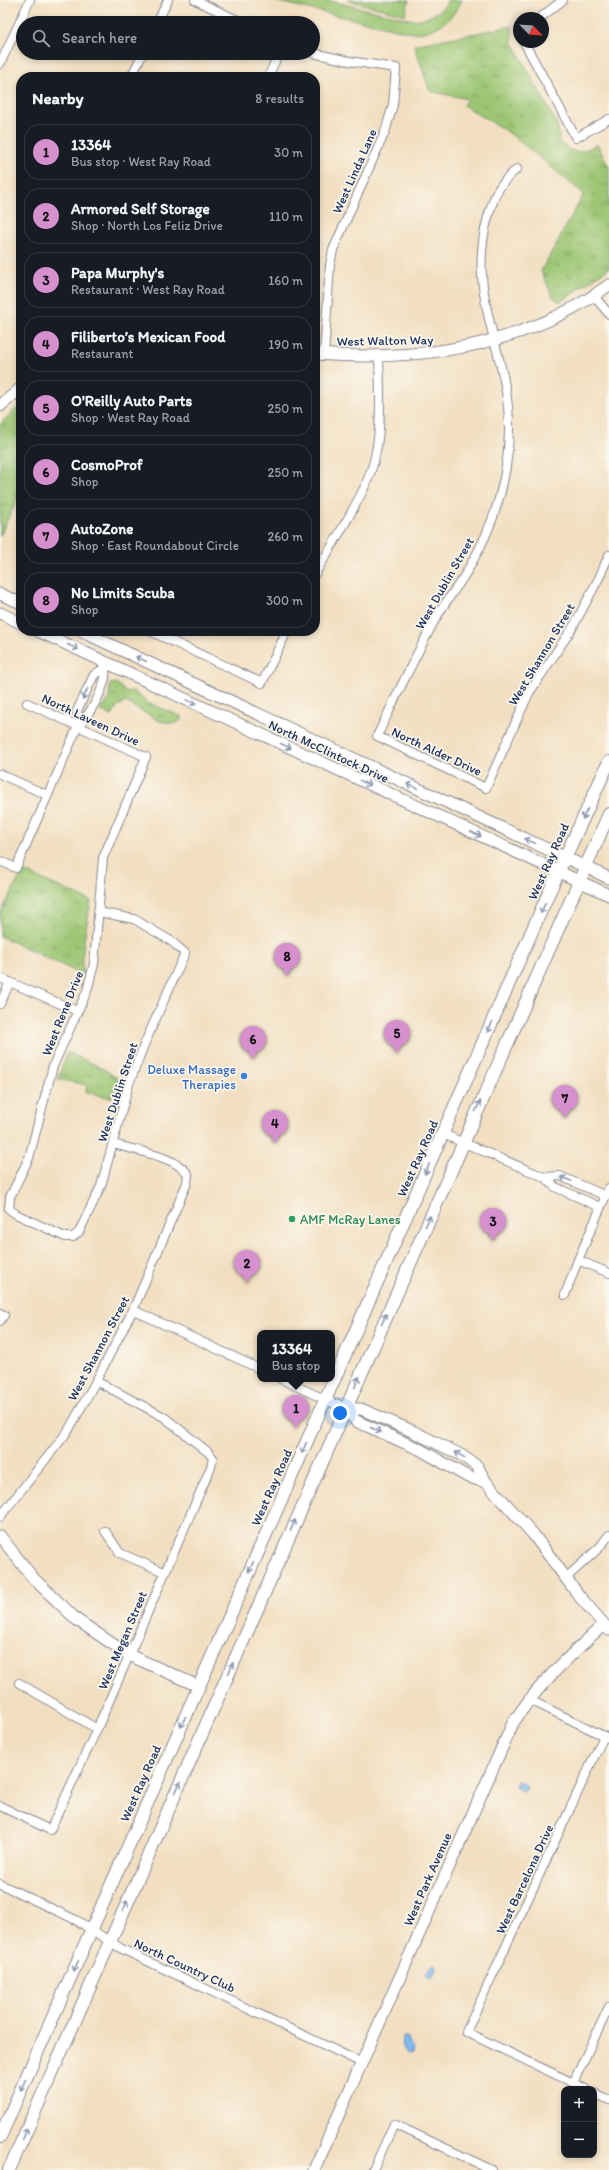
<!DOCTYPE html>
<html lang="en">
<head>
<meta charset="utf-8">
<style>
  :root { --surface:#171b24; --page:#20242c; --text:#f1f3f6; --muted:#9ea1a6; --line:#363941; --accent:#d690ce }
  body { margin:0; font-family:Itim,sans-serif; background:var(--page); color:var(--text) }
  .controls { position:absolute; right:12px; bottom:12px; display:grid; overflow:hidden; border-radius:8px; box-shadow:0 2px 6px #0003 }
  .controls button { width:36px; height:36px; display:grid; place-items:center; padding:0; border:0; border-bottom:1px solid var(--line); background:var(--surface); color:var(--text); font:20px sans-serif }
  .compass { position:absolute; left:513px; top:12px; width:36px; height:36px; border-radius:50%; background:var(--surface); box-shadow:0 2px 6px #0003; rotate:115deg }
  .you { position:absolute; left:340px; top:1413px; width:14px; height:14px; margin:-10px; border:3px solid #fff; border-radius:50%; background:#1a73e8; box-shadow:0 0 0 6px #1a73e833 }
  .badge { display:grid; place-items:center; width:26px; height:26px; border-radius:50%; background:var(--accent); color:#111; font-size:13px; font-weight:700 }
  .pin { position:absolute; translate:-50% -33px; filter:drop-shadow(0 1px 2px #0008) }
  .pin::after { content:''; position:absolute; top:21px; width:14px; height:12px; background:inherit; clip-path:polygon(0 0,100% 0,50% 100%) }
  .popup { position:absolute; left:257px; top:1330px; width:78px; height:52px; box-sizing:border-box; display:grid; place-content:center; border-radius:8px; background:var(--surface); filter:drop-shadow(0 1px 3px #0005); font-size:13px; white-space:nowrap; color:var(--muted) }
  .popup b { font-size:15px; color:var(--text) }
  .popup::after { content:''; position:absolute; left:50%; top:100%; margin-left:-8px; border:8px solid transparent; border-top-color:var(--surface) }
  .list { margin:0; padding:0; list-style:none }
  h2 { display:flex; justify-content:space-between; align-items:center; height:52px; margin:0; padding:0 16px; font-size:17px }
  h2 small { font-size:13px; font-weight:400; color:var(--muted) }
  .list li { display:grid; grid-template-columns:26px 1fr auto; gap:12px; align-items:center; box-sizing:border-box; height:56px; margin:0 8px 8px; padding:0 8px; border:1px solid var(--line); border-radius:16px }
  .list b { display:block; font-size:15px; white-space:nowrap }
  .list p { margin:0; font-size:13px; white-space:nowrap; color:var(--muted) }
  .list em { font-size:13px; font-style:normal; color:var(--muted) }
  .icon { flex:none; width:22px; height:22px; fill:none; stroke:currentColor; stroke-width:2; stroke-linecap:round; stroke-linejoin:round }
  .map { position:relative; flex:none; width:609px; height:2170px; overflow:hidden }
  .search { position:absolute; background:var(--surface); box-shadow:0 2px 6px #0003; left:16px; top:16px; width:304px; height:44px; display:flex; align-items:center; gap:10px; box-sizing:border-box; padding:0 14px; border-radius:22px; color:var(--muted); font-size:15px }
  .panel { position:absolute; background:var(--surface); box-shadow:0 2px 6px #0003; left:16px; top:72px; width:304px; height:564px; border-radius:16px }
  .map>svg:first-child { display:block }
  .green { fill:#9cc673; stroke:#5c7a68 }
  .park { fill:url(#park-tufts); stroke:#5c7a68 }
  .water { fill:#7eb9f0; stroke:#4c74a7 }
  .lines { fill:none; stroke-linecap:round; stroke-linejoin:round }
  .street-casing { stroke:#868790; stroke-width:10 }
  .secondary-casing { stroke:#868790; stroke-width:13 }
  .primary-casing { stroke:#868790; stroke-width:14 }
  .street { stroke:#fff; stroke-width:8 }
  .secondary { stroke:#fff; stroke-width:11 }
  .primary { stroke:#fff; stroke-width:12 }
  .oneway { stroke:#8d97ae }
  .shop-dot { fill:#3f7fe0; stroke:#fbf7ec; stroke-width:1.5 }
  .leisure-dot { fill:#2e9e5b; stroke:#fbf7ec; stroke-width:1.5 }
  .labels { text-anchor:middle; stroke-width:3.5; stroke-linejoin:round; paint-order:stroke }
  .street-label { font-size:13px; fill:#1b2f5e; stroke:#fbf7ec }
  .shop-label { font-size:13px; fill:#366cbe; stroke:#fbf7ec; text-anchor:end }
  .leisure-label { font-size:13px; fill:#27864d; stroke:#fbf7ec; text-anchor:start }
</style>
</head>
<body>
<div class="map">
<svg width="609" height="2170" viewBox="0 0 609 2170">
  <defs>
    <pattern id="park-tufts" width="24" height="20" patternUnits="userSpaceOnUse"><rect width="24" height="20" fill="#9cc673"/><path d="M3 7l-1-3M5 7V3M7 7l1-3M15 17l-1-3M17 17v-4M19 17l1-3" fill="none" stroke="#7ea162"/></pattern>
  </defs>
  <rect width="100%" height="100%" fill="#fbf7ec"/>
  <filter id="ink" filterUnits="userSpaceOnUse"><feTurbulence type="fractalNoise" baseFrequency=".025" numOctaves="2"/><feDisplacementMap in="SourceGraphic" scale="8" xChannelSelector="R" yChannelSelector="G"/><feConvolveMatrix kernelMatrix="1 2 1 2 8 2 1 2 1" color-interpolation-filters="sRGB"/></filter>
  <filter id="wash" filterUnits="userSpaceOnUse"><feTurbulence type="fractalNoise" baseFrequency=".012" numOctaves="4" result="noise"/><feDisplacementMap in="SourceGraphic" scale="16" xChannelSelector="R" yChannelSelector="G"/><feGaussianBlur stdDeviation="0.9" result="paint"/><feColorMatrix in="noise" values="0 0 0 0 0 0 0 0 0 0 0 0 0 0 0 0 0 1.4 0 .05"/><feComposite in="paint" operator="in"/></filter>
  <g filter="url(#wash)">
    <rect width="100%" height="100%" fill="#f2dfc1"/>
    <g class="green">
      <path d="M270 0H326L413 20C427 19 442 13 448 0H462C452 21 436 32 413 33Z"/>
      <polygon points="347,0 409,0 405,15"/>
    </g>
    <g class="park">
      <path d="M512 26V41L558 126 559 141C573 155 580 154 597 144L609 167V268L560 302 553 297 541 271 584 194 508 132 463 105 467 99 430 91 414 45Z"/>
      <polygon points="21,404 21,491 0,536 0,424"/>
      <path d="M117 683 125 692 133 691 148 703 181 716V720L175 724 159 721 126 702 118 706 112 716 100 710C109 704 110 694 110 684Z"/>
      <path d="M23 871 91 901C87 926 80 949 83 975L0 936V914Z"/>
      <polygon points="67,1052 102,1068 118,1079 111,1098 86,1092 87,1085 58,1079"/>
    </g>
    <g class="water">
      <polygon points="517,1781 526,1785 527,1789 522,1791 515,1786"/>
      <polygon points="436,1964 437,1968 432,1977 428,1977 426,1974 431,1965"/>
      <path d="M402 2037H407L413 2049 412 2053 408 2054C401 2051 401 2043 402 2037Z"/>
    </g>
  </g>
  <g filter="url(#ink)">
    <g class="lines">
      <defs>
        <g id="street">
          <polyline points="195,0 244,23"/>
          <polyline points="540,18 563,0"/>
          <polyline points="157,23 168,0"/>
          <polyline points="524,42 576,138 609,119"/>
          <polyline points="313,53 349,61 396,68 393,105 385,132 333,250 330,265 324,355"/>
          <polyline points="0,64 30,0"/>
          <polyline points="131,77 143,53"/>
          <polyline points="268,77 279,53"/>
          <path d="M517 169C498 185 495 193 488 217 465 298 511 355 509 432 508 479 494 525 470 566 460 585 445 601 435 620 414 658 396 697 377 736L486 788 529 693 573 627 599 578 609 555"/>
          <polyline points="594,296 609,314"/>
          <path d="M315 574C332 545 351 516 365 486 384 447 380 399 379 356"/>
          <polyline points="150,631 262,683 287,631"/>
          <polyline points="27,703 146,757 103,858 94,964 87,991 53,1066 29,1158 10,1197 9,1209 16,1214 65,1237 73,1237 79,1232 101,1186 129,1084 144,1045 185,953 171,941 134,919 98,912"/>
          <polyline points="78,726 77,711 94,675 104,668"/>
          <polyline points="0,774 47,795"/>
          <path d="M0 861 16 868 78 726C90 714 101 695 105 678 106 673 104 668 106 663"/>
          <polyline points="0,978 77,1011"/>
          <polyline points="0,1004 10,982"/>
          <polyline points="443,1134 544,1177 555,1187 600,1207"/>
          <polyline points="544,1177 560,1176 606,1196"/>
          <polyline points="578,1260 609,1273"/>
          <polyline points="565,1295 578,1260 609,1188"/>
          <polyline points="133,1310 260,1369"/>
          <polyline points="0,1313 4,1315 0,1321"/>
          <polyline points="281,1379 337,1405"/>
          <path d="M0 1517 68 1431 96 1381 133 1310 187 1183 188 1174C175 1156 134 1150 113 1144"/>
          <polyline points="105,1531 120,1553 164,1572"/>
          <polyline points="566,1578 600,1547 609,1535"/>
          <polyline points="19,1683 97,1729"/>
          <polyline points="528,1699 608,1738"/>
          <polyline points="0,1806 50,1830 97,1729 211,1467 213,1458 208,1452 164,1417 96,1381"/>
          <polyline points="0,1884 76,1920 122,1949 362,2063"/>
          <polyline points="573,2083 609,2007"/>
          <polyline points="586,2089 466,2032 604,1736"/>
          <polyline points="594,2093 609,2100"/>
          <polyline points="373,2170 394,2124 492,2170"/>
        </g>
        <g id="secondary">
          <path d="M315 354C419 362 523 348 609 285"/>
          <polyline points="0,406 21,388"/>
          <polyline points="0,594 21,603"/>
          <polyline points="0,613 21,623"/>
          <polyline points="38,631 609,895"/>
          <polyline points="81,631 609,878"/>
          <polyline points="337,1405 345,1409 356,1421 421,1450 468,1477 486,1482"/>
          <polyline points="345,1409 361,1409 410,1430 461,1455 477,1466 486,1482 533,1534 580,1597 609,1630"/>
          <polyline points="0,1536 33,1578 77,1620 129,1655 198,1686"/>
          <path d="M314 2170 513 1723C538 1684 570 1656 603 1625"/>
        </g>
        <g id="primary">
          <polyline points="0,2137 551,888 609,762"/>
          <polyline points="9,2170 609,814"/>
        </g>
      </defs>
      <use href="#street" class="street-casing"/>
      <use href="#secondary" class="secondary-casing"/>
      <use href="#primary" class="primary-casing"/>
      <use href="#street" class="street"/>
      <use href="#secondary" class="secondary"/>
      <use href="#primary" class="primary"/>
    </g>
    <defs><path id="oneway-shaft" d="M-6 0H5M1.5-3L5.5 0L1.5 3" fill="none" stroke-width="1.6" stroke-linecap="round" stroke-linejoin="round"/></defs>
    <g class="oneway">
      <use href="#oneway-shaft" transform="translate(73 647) rotate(25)"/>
      <use href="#oneway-shaft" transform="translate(141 659) rotate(-155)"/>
      <use href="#oneway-shaft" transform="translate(85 694) rotate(115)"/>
      <use href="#oneway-shaft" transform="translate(191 702) rotate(25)"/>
      <use href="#oneway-shaft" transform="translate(286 746) rotate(25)"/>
      <use href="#oneway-shaft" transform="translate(365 783) rotate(26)"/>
      <use href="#oneway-shaft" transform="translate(412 786) rotate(-155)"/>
      <use href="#oneway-shaft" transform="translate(585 814) rotate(115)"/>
      <use href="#oneway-shaft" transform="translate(476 834) rotate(25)"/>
      <use href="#oneway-shaft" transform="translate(530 841) rotate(-155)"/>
      <use href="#oneway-shaft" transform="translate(543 908) rotate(114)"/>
      <use href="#oneway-shaft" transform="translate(490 1027) rotate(114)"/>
      <use href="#oneway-shaft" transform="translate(478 1106) rotate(-66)"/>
      <use href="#oneway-shaft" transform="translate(427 1169) rotate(114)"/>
      <use href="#oneway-shaft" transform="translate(566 1179) rotate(-157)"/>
      <use href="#oneway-shaft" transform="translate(428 1221) rotate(-66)"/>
      <use href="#oneway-shaft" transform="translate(384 1319) rotate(-66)"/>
      <use href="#oneway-shaft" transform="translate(357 1382) rotate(-67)"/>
      <use href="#oneway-shaft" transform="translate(376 1430) rotate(24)"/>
      <use href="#oneway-shaft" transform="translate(304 1448) rotate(114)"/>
      <use href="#oneway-shaft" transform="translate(460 1455) rotate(-149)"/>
      <use href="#oneway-shaft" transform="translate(293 1525) rotate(-66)"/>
      <use href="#oneway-shaft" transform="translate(251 1567) rotate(114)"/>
      <use href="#oneway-shaft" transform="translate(231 1668) rotate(-66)"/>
      <use href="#oneway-shaft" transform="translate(183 1722) rotate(114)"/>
      <use href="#oneway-shaft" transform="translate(178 1787) rotate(-66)"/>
      <use href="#oneway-shaft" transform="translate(125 1906) rotate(-66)"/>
      <use href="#oneway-shaft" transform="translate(76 1966) rotate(114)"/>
      <use href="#oneway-shaft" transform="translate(23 2085) rotate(114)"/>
      <use href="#oneway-shaft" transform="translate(25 2134) rotate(-66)"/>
    </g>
  </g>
  <circle class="shop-dot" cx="244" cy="1076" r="4"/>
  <circle class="leisure-dot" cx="292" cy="1219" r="4"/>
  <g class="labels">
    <g class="street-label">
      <text transform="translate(354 171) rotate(-66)" y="5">West Linda Lane</text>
      <text transform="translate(385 340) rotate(-1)" y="5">West Walton Way</text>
      <text transform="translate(444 583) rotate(-60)" y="5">West Dublin Street</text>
      <text transform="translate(541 654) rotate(-59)" y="5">West Shannon Street</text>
      <text transform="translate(91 719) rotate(25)" y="5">North Laveen Drive</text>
      <text transform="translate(329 751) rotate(25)" y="5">North McClintock Drive</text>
      <text transform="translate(437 751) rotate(25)" y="5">North Alder Drive</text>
      <text transform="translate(548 861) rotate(-66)" y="5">West Ray Road</text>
      <text transform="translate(62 1013) rotate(-68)" y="5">West Rene Drive</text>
      <text transform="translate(117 1092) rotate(-72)" y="5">West Dublin Street</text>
      <text transform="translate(417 1158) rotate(-66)" y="5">West Ray Road</text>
      <text transform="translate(98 1348) rotate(-62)" y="5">West Shannon Street</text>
      <text transform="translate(271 1487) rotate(-66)" y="5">West Ray Road</text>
      <text transform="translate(122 1640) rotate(-67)" y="5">West Megan Street</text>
      <text transform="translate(140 1783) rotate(-66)" y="5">West Ray Road</text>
      <text transform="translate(427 1879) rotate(-66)" y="5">West Park Avenue</text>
      <text transform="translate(524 1879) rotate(-65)" y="5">West Barcelona Drive</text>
      <text transform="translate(185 1965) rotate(25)" y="5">North Country Club</text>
    </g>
    <g class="shop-label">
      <text x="236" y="1074">Deluxe Massage<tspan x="236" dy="15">Therapies</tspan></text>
    </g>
    <g class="leisure-label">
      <text x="300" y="1224">AMF McRay Lanes</text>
    </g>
  </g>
</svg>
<div class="controls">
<button>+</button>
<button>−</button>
</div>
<svg class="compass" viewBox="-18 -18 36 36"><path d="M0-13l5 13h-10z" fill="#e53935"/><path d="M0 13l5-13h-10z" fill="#9ea1a6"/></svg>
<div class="you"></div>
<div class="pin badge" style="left:296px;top:1428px">1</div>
<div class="popup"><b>13364</b>Bus stop</div>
<div class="pin badge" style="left:247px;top:1283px">2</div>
<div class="pin badge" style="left:493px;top:1241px">3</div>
<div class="pin badge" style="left:275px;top:1143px">4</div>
<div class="pin badge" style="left:397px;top:1053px">5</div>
<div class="pin badge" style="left:253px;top:1059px">6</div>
<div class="pin badge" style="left:565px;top:1118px">7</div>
<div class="pin badge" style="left:287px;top:976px">8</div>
<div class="search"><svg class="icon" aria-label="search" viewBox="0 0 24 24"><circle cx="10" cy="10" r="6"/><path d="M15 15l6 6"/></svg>Search here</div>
<section class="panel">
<h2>Nearby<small>8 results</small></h2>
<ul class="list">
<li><span class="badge">1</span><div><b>13364</b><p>Bus stop · West Ray Road</p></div><em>30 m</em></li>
<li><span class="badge">2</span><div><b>Armored Self Storage</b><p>Shop · North Los Feliz Drive</p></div><em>110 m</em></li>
<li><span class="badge">3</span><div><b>Papa Murphy's</b><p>Restaurant · West Ray Road</p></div><em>160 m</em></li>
<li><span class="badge">4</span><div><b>Filiberto’s Mexican Food</b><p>Restaurant</p></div><em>190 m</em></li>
<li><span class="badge">5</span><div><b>O'Reilly Auto Parts</b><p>Shop · West Ray Road</p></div><em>250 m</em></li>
<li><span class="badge">6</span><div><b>CosmoProf</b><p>Shop</p></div><em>250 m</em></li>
<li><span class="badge">7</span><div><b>AutoZone</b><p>Shop · East Roundabout Circle</p></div><em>260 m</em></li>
<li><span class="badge">8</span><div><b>No Limits Scuba</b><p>Shop</p></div><em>300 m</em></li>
</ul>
</section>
</div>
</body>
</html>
